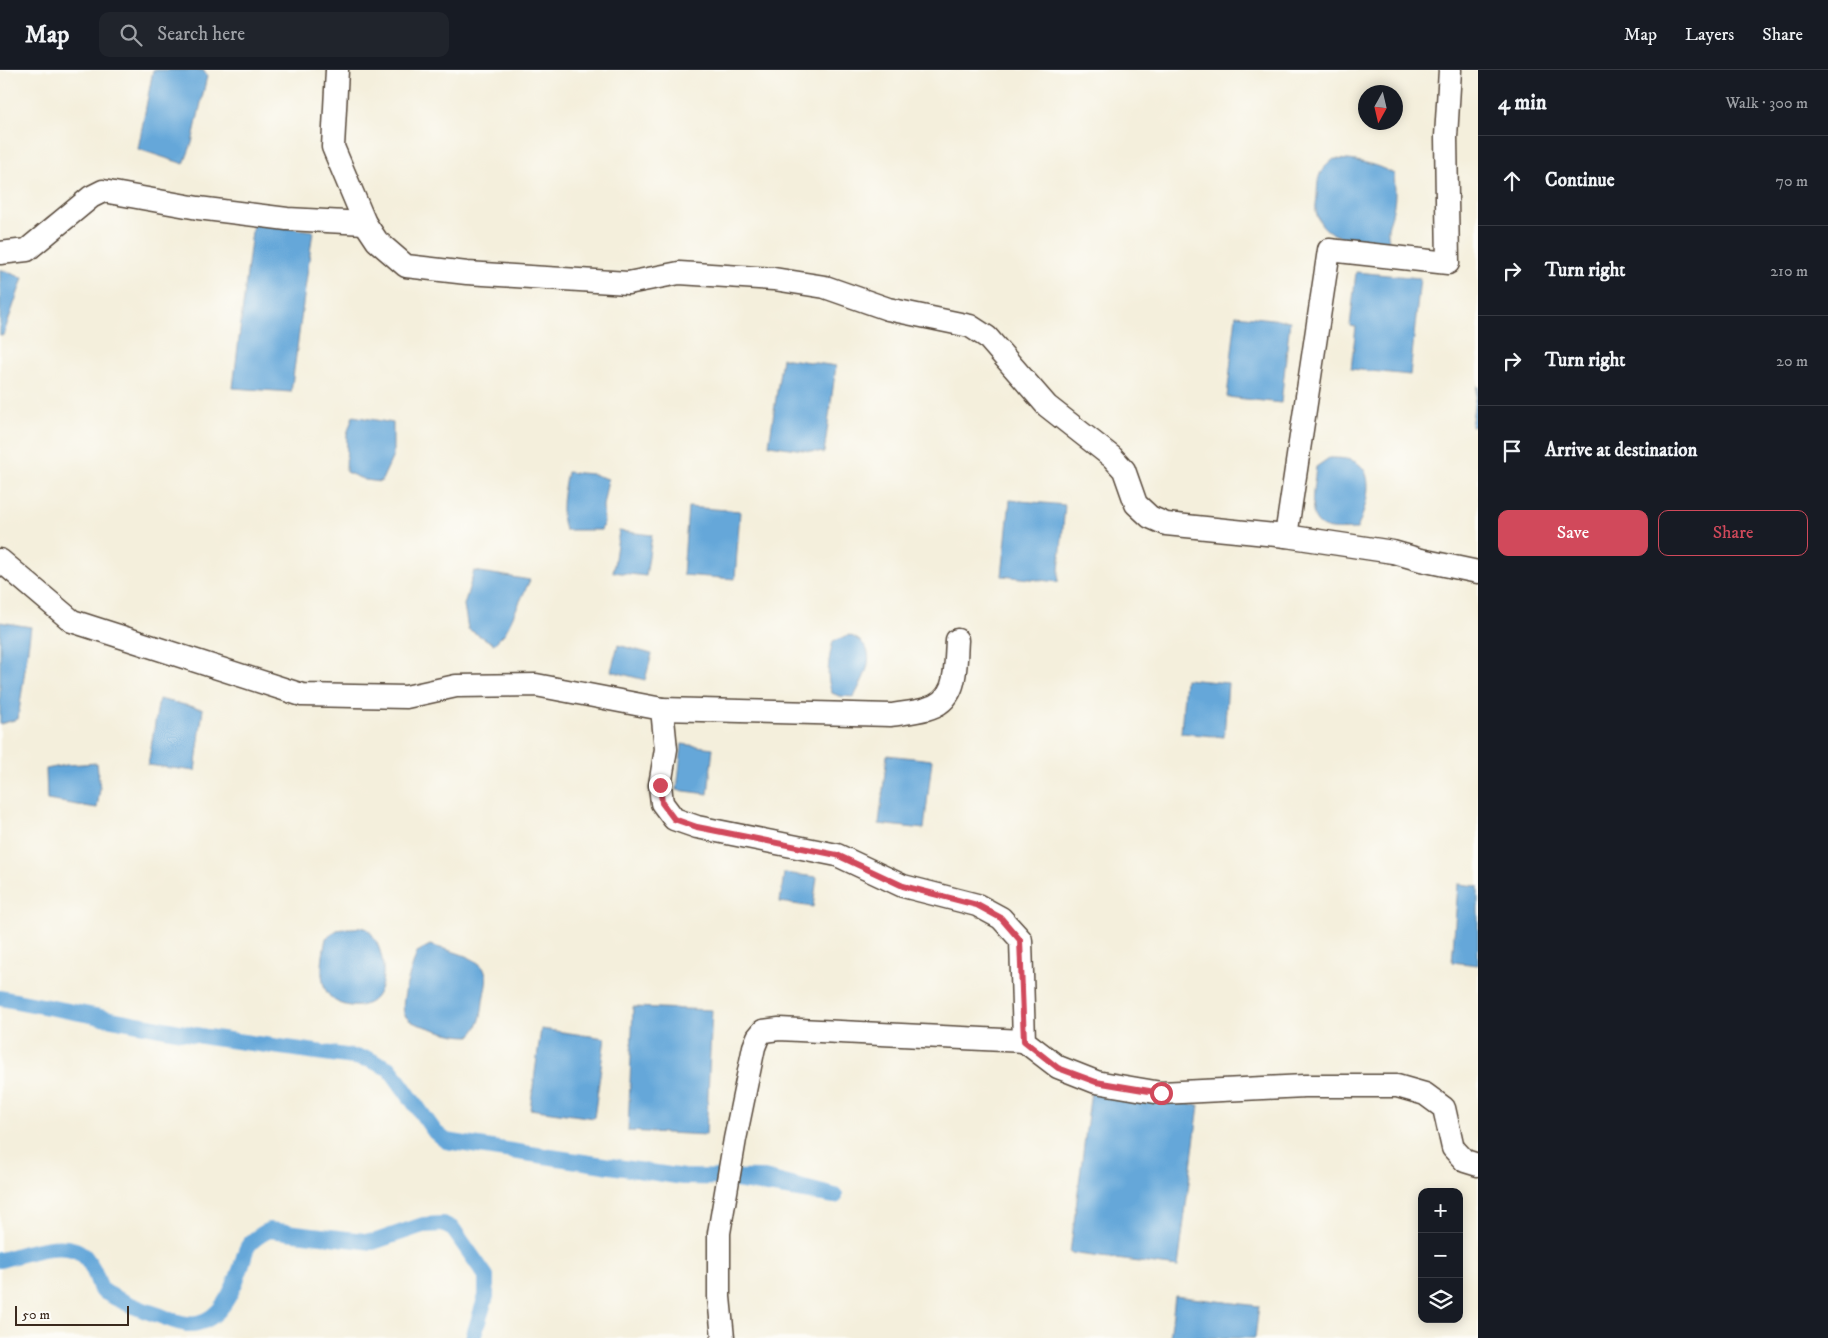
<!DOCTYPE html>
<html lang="en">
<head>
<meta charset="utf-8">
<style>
  :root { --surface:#171b24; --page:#20242c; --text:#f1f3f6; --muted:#9ea1a6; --line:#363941; --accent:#d1495b }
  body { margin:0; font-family:"IM FELL DW Pica",serif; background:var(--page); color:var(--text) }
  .controls { position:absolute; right:15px; bottom:15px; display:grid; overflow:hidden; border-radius:10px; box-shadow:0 2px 12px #0003 }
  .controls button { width:45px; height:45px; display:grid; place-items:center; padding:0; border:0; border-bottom:1px solid var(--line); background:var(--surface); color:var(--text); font:25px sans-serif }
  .compass { position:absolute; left:1358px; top:15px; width:45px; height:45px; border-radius:50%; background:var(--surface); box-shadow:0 2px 12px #0003; rotate:188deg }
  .scale { position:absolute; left:15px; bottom:12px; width:114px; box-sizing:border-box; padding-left:5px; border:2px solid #3b2a1e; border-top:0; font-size:14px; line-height:18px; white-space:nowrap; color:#3b2a1e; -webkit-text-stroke:4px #fdfcf7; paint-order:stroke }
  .stop { position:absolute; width:15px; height:15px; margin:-11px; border:4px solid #d1495b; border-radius:50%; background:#fff }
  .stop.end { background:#d1495b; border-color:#fff; box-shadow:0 1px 5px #0008 }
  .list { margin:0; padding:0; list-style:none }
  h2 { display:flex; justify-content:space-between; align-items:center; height:65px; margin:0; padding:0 20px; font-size:21px }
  h2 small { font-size:16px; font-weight:400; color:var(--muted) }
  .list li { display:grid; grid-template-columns:32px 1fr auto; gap:15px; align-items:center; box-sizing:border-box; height:90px; padding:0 20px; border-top:1px solid var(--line) }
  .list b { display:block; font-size:19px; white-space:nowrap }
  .list em { font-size:16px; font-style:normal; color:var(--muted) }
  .actions { display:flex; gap:10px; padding:15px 20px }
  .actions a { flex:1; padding:11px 0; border:1px solid var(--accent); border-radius:10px; text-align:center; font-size:18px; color:var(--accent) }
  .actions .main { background:var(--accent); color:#fff }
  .icon { flex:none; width:28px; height:28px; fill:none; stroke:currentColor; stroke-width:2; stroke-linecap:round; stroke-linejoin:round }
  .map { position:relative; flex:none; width:1478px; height:1268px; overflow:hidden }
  header { display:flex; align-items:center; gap:30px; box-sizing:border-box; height:70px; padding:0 25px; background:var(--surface); border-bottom:1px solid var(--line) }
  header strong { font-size:24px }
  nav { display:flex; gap:28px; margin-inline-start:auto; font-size:18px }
  .search { width:350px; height:45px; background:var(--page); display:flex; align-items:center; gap:12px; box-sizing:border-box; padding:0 18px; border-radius:10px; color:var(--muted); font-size:19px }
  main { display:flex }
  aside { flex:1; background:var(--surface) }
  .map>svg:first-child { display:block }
  .water { fill:#65a7d9; stroke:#50687c }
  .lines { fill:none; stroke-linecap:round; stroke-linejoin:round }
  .canal { stroke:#65a7d9; stroke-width:16 }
  .minor-casing { stroke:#57483a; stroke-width:25 }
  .minor { stroke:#fff; stroke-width:22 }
  .route { stroke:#d1495b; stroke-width:6 }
</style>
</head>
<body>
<header>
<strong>Map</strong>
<div class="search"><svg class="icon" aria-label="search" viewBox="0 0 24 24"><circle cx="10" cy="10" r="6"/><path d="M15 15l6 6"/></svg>Search here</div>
<nav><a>Map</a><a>Layers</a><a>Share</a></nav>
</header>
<main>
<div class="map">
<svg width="1478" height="1268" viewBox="0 0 1478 1268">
  <rect width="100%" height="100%" fill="#fdfcf7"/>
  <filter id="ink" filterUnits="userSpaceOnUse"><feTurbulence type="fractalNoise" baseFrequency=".02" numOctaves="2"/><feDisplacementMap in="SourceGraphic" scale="10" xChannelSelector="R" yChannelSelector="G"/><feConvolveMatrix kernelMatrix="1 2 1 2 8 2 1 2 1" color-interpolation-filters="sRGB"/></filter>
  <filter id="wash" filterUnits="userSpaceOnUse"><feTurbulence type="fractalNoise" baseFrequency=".0096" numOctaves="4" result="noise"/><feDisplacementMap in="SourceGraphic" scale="20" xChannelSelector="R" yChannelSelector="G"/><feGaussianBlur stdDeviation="1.12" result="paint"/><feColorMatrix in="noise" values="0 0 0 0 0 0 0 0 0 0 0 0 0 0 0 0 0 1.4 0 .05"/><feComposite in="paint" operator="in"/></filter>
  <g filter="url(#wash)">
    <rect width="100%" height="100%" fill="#f4efdc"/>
    <g class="water">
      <polygon points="153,0 203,0 207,6 192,73 184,94 138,79"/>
      <path d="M1334 89C1357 90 1374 93 1394 104 1395 116 1396 128 1393 140 1390 155 1386 154 1389 171 1364 170 1322 174 1316 141 1315 137 1317 130 1317 126 1318 105 1318 102 1334 89Z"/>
      <polygon points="253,153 313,161 291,322 233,318"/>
      <polygon points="0,199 23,208 3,266 0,265"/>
      <polygon points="1356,202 1420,208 1410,305 1351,299 1356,257 1350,256"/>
      <polygon points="1236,245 1290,251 1281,333 1227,327"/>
      <polygon points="782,288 836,296 824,383 769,375"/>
      <polygon points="1477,316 1478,316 1478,357 1471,356"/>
      <polygon points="353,346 393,353 393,386 381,412 365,410 346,402 347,364"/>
      <path d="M1329 388C1339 388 1352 388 1360 395 1376 408 1364 443 1357 459 1346 459 1328 462 1319 454 1307 445 1315 410 1316 397Z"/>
      <path d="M567 402 592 404 608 409 603 436 604 453 601 460H565C559 441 563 421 567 402Z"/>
      <polygon points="1010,430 1065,435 1058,512 1002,506"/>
      <polygon points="688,437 740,441 735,509 683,505"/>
      <polygon points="619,461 652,465 646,506 613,502"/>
      <polygon points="474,501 530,510 505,563 494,574 468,559 464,535"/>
      <polygon points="0,552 31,557 18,649 0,654"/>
      <path d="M849 565C882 578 866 603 854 627L839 626 832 623C825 607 829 588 833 571Z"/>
      <polygon points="618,575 652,584 645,610 611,601"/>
      <polygon points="1185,609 1228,613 1224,667 1181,663"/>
      <polygon points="159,629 203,639 195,701 148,695"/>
      <polygon points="682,674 713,678 708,724 677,720"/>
      <polygon points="887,685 932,690 924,759 879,754"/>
      <polygon points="97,693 100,719 97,738 47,730 46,699 66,695"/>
      <polygon points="784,803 817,807 813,837 780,832"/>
      <polygon points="1458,814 1478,816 1478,895 1452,892"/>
      <path d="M350 858C354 858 361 857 365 858 369 859 371 863 373 866 384 882 388 912 375 928 369 935 359 937 351 936 314 932 321 894 326 868L337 860Z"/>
      <path d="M430 875C445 880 482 886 486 904 488 912 484 923 483 931 482 945 480 956 470 966 454 966 442 962 427 957 420 955 411 953 406 947 397 935 413 896 417 882Z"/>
      <polygon points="633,937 712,940 706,1065 628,1061"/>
      <polygon points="541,959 605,968 594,1048 530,1039"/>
      <polygon points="1091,1021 1199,1035 1178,1197 1070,1183"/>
      <polygon points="1175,1226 1259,1236 1255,1268 1170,1268"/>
    </g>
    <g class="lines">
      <g class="canal">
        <polyline points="0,928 207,967 368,989 390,999 435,1062 446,1071 683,1107 764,1108 835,1126 723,1108"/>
        <path d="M0 1190C22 1185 69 1166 86 1188 94 1197 97 1209 101 1220 122 1232 138 1239 161 1246 169 1249 178 1253 187 1254 215 1255 228 1231 237 1208 249 1181 238 1177 269 1160L373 1172 423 1155 443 1154 453 1159 486 1206V1226L473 1268"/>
      </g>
    </g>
  </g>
  <g filter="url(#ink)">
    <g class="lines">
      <defs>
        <g id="minor">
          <polyline points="337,0 333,77 365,153 377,171 406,196 467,203 628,213 679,203 774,209 825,217 888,239 970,256 987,267 1047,336 1112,387 1124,400 1136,434 1150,447 1166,454 1286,466 1393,482 1421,490 1478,502"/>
          <polyline points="0,183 27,180 91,127 103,121 198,138 287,149 365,153"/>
          <polyline points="1286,466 1329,180 1448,193 1446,67 1450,0"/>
          <polyline points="0,490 72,551 302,625 406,627 456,616 536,615 662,639 666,679 660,715 662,733 674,749 697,757 837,785 903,816 977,835 1001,848 1021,870 1024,971 1058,997 1096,1012 1161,1023 1305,1016 1397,1016 1425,1024 1444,1038 1453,1078 1465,1091 1478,1095"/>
          <path d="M662 639 891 645C903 643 915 642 926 639 959 631 955 597 957 570"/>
          <polyline points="723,1268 719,1227 719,1163 735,1069 754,977 758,967 763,961 779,959 1024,971"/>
        </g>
      </defs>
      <use href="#minor" class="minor-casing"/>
      <use href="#minor" class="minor"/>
    </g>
  </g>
  <g class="lines" filter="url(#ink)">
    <polyline class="route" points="660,715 662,733 674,749 697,757 837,785 903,816 977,835 1001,848 1020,870 1024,971 1058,998 1096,1012 1161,1023"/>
  </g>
</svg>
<div class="controls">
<button>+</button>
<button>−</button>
<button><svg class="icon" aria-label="layers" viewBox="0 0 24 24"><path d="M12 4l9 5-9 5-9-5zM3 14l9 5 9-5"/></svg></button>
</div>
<svg class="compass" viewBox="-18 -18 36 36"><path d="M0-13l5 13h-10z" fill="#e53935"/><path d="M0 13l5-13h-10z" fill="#9ea1a6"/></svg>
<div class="scale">50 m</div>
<div class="stop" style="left:1161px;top:1023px"></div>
<div class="stop end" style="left:660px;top:715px"></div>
</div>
<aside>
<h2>4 min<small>Walk · 300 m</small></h2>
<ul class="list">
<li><svg class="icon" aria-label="ahead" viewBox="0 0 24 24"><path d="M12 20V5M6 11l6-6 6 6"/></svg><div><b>Continue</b></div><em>70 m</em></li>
<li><svg class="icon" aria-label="right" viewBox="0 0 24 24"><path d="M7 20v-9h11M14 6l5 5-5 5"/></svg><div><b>Turn right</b></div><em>210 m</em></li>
<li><svg class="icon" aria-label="right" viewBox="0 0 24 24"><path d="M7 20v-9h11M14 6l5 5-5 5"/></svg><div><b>Turn right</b></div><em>20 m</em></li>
<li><svg class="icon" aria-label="arrive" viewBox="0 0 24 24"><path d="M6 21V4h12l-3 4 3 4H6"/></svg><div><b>Arrive at destination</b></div></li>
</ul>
<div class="actions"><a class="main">Save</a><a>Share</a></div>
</aside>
</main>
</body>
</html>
